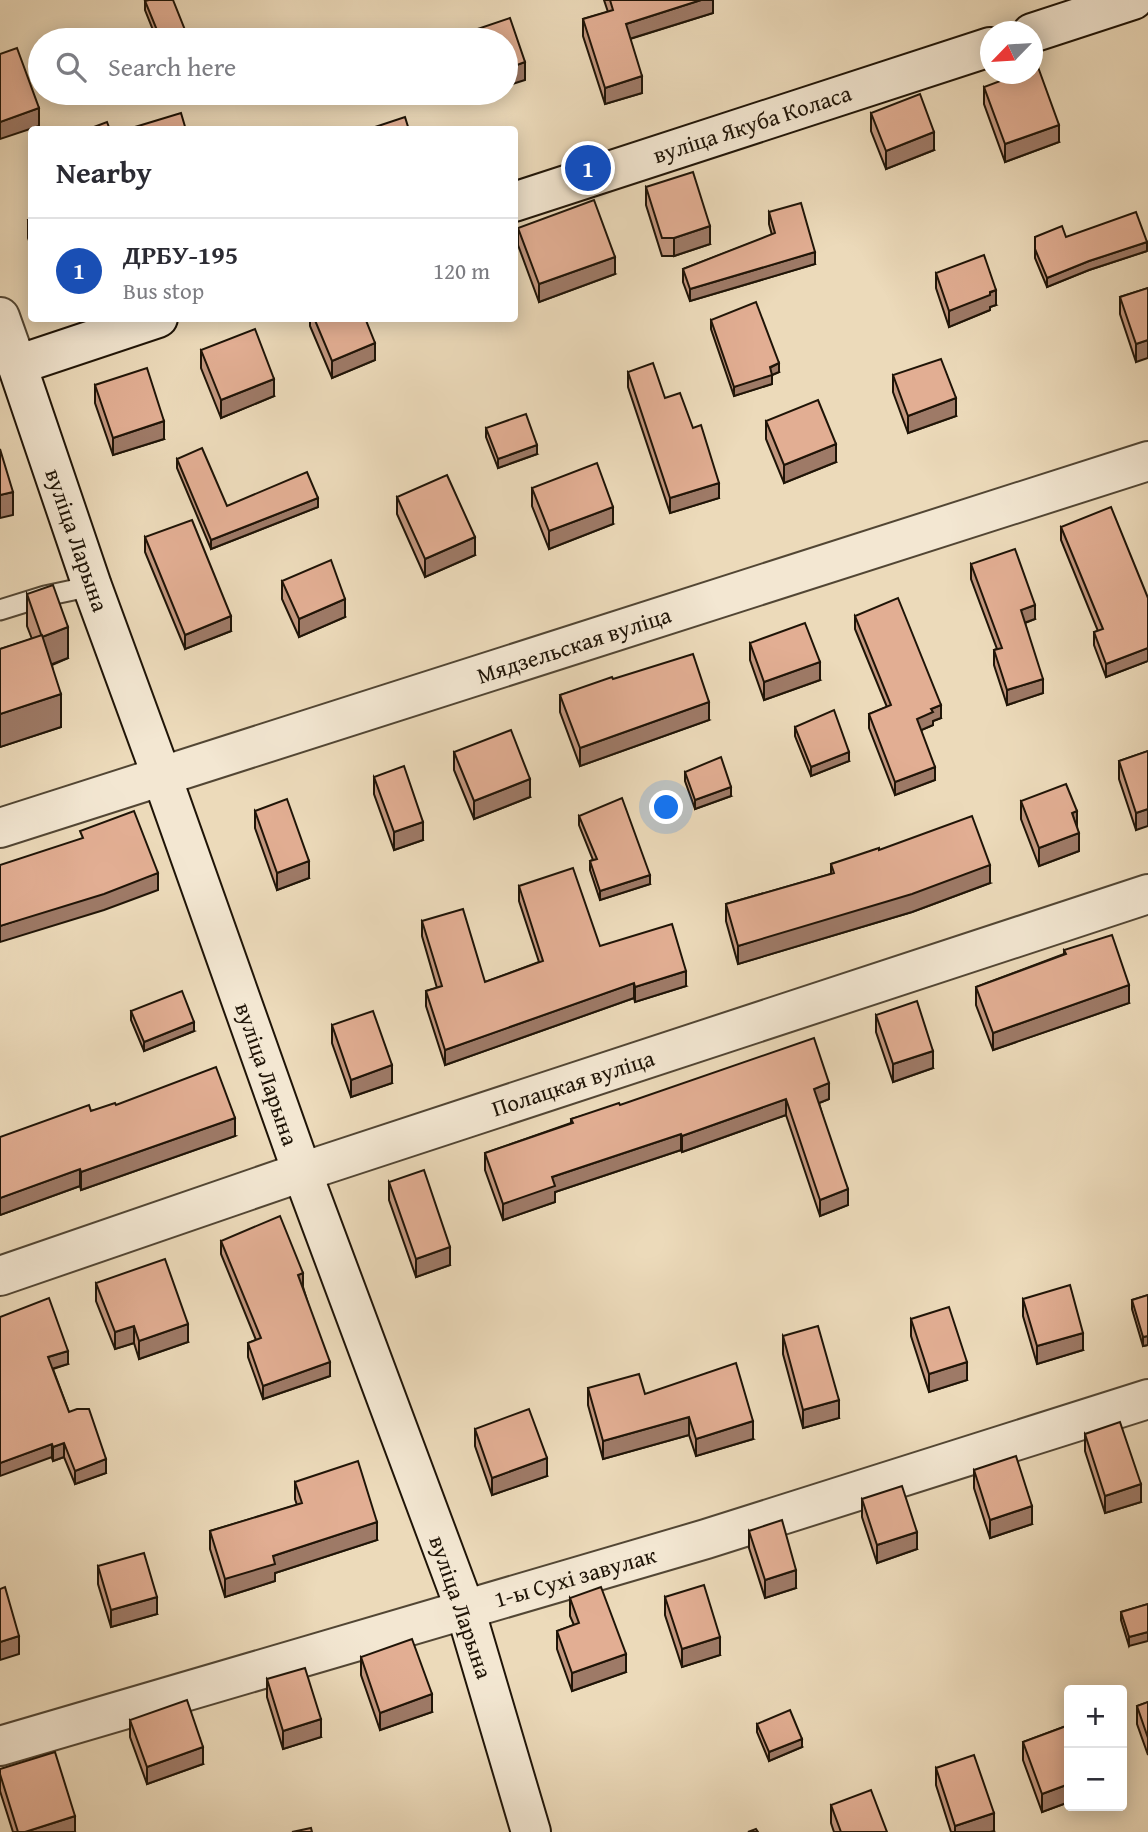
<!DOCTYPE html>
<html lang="en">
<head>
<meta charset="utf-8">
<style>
  :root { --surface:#fff; --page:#f2f2f3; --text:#2b2b33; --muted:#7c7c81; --line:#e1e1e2; --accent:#0f766e }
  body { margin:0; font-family:"Gentium Book Plus",serif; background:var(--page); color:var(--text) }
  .controls { position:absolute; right:21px; bottom:21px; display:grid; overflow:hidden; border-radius:7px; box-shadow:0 4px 18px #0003 }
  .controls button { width:63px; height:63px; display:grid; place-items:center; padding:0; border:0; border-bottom:2px solid var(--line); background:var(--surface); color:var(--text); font:35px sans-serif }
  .compass { position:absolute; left:980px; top:21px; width:63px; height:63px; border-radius:50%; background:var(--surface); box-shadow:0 4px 18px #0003; rotate:245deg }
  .you { position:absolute; left:667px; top:808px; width:24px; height:24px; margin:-18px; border:5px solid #fff; border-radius:50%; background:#1a73e8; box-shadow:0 0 0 10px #1a73e833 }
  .badge { display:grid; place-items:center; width:46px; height:46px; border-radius:50%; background:var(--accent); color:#fff; font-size:23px; font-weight:700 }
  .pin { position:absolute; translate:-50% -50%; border:4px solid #fff; box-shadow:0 2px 7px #0006 }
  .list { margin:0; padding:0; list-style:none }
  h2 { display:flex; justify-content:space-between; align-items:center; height:91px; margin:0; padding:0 28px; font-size:30px }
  h2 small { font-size:23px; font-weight:400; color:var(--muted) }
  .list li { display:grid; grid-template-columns:46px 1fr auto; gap:21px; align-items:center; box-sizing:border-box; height:105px; padding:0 28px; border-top:2px solid var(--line) }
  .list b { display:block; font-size:26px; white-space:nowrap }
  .list p { margin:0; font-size:23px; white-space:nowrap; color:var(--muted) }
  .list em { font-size:23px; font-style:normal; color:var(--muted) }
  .icon { flex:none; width:38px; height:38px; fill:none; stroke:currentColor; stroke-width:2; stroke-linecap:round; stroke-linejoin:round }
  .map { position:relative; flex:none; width:1148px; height:1832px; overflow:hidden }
  .search { position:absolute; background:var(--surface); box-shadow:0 4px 18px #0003; left:28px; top:28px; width:490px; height:77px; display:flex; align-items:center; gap:18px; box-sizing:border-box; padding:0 24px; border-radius:38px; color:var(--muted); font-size:26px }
  .panel { position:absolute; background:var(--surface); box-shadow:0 4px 18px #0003; left:28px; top:126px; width:490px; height:196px; border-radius:7px }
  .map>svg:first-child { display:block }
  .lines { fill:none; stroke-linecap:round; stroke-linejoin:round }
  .lane-casing { stroke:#524634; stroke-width:23 }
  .street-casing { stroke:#524634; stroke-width:42 }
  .secondary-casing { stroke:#1f1407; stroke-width:42 }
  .lane { stroke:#f3e7d2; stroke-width:19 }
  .street { stroke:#f3e7d2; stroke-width:38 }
  .secondary { stroke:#f3e7d2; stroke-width:38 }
  .wall { fill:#c2967e; stroke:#1f1407; stroke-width:2 }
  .shaded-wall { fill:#9e7a67; stroke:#1f1407; stroke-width:2 }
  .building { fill:#e2ae93; stroke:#1f1407; stroke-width:2 }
  .labels { text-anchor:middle; stroke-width:5; stroke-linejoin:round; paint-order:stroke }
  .street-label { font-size:23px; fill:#1f1407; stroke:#f3e7d2 }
</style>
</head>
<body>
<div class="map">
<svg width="1148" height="1832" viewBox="0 0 1148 1832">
  <rect width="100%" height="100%" fill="#ecdaba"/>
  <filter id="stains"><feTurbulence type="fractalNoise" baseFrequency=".00286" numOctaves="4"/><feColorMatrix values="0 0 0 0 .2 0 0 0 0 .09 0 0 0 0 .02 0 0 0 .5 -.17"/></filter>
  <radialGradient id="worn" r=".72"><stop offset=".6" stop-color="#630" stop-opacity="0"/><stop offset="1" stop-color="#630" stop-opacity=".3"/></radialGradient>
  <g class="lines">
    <defs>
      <polyline id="lane" points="0,610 45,596 92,586"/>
      <g id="street">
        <polyline points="0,317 17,365"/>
        <polyline points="0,828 1148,461"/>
        <polyline points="0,1276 302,1172 1148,894"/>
        <polyline points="0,1746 706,1539 1148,1399"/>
      </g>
      <g id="secondary">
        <polyline points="1032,33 1133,0"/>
        <polyline points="514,202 990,47"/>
        <polyline points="158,318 17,365 92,586 162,777 302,1172 465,1609 531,1832"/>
      </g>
    </defs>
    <use href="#lane" class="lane-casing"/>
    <use href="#street" class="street-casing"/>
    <use href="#secondary" class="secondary-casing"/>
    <use href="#lane" class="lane"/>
    <use href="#street" class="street"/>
    <use href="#secondary" class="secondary"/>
  </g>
  <g class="wall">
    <polygon points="604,0 713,0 713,13 630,39 642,93 605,104 583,36 583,19 608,12"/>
    <polygon points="145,1 189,40 157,40 145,10"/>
    <polygon points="984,87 1059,142 1005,162 984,104"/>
    <polygon points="871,113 934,150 886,169 871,131"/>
    <polygon points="646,187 710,244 674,256 662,256 646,205"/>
    <polygon points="769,212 815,264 690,301 683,282 683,269 772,235 769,224"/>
    <polygon points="32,219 32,249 28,238 28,220"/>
    <polygon points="518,228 615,274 539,302 518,245"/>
    <polygon points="1035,237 1066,237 1147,251 1089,270 1047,287 1035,258"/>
    <polygon points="936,273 996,305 990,307 990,310 949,327 936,288"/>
    <polygon points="1148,288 1136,362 1120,314 1120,297"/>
    <polygon points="310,318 365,318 375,360 332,378 310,326"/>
    <polygon points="711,320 779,372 772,375 772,384 734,396 711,329"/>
    <polygon points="201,350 274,396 221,418 201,368"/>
    <polygon points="628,372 665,398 719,498 670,513 628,387"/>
    <polygon points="893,375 956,416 908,433 893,392"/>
    <polygon points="95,385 164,439 113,455 95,403"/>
    <polygon points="766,421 836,462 784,483 766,439"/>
    <polygon points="486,428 537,454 498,468 486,437"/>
    <polygon points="177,459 227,506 318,507 211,549 177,468"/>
    <polygon points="532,488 613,524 549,549 532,506"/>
    <polygon points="397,497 475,555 425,577 397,514"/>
    <polygon points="1061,527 1148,598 1148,661 1106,677 1094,645 1094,632 1098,631 1061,540"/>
    <polygon points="145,537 231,631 185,649 145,552"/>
    <polygon points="971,564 1035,619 1025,623 1043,693 1007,705 994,665 994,650 997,649 971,579"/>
    <polygon points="282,581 345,617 299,637 282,599"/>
    <polygon points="27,594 68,658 52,665 61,727 0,747 0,649 32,639 27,626"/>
    <polygon points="855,616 941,718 933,721 933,725 921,730 935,780 895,795 869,728 869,714 887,707 855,629"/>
    <polygon points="750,643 820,680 764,700 750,660"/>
    <polygon points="613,679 709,720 580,766 560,712 560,695"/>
    <polygon points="795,727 849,761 811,776 795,736"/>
    <polygon points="1148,751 1136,830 1119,779 1119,761"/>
    <polygon points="454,752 530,797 474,819 454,770"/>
    <polygon points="685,772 731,796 695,809 685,781"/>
    <polygon points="374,777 423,840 394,850 374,794"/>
    <polygon points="1021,801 1077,826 1079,851 1039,866 1021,819"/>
    <polygon points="255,811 309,878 277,890 255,828"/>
    <polygon points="579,816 650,884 600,900 590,870 590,861 593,860 579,825"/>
    <polygon points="879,850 990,883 912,912 738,964 726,921 726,904 831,874 831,864"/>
    <polygon points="519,886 600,946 686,986 635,1002 634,998 445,1065 426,1006 426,991 437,988 422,936 422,921 485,982 539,962 519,901"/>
    <polygon points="1064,950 1129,1003 993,1050 976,1005 976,987 1064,954"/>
    <polygon points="131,1011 194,1031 144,1051 131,1020"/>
    <polygon points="876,1015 933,1068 893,1082 876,1032"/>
    <polygon points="332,1025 392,1083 351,1097 332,1043"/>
    <polygon points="829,1099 819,1103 848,1205 820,1216 786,1115 682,1152 681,1150 555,1192 555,1202 503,1220 485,1170 485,1153 571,1123 571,1119 620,1105"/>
    <polygon points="116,1105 235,1136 81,1190 80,1186 0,1215 91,1111"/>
    <polygon points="389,1182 450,1265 416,1277 389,1200"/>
    <polygon points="221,1241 303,1287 330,1376 263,1399 248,1357 248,1343 256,1340 221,1254"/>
    <polygon points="96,1283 188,1342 139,1359 134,1343 115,1349 96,1301"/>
    <polygon points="1148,1295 1148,1345 1143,1346 1132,1309 1132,1300"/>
    <polygon points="1023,1299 1083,1350 1037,1364 1023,1316"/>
    <polygon points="0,1317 68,1364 53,1369 69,1412 106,1473 75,1484 64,1457 53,1461"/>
    <polygon points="911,1319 967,1380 929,1392 911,1336"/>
    <polygon points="783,1336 839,1418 803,1428 783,1354"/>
    <polygon points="588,1388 645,1394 753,1439 696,1456 689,1435 603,1459 588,1405"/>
    <polygon points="475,1429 547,1476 492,1495 475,1446"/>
    <polygon points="1085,1434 1141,1502 1105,1513 1085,1451"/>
    <polygon points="974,1470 1032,1524 990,1538 974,1488"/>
    <polygon points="295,1482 377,1540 275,1573 275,1581 225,1597 210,1549 210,1531 297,1505 295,1499"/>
    <polygon points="862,1499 917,1549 877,1563 862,1517"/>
    <polygon points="749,1531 796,1588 765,1598 749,1548"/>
    <polygon points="98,1566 157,1614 111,1627 98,1584"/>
    <polygon points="665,1597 720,1655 682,1667 665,1615"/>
    <polygon points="570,1598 626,1672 572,1691 557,1649 557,1631 574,1625 570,1616"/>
    <polygon points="1148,1604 1129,1646 1121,1620 1121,1612"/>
    <polygon points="361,1657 432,1712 380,1730 361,1675"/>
    <polygon points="267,1679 321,1737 283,1749 267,1697"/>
    <polygon points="1148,1702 1148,1755 1137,1724 1137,1706"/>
    <polygon points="130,1720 203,1764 147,1784 130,1737"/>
    <polygon points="757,1724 802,1747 769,1761 757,1732"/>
    <polygon points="1069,1725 1069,1802 1042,1812 1023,1760 1023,1742"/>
    <polygon points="936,1768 994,1831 990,1832 951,1832 936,1785"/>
    <polygon points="0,1769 75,1832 13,1832 0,1791"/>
    <polygon points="831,1805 887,1832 834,1832 831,1823"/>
  </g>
  <g class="shaded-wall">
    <polygon points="701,0 713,0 713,13 626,40 626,24"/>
    <polygon points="525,62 525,80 506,86 506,69"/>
    <polygon points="642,76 642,93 605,104 605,88"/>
    <polygon points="39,108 39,126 0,139 0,122"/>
    <polygon points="1059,125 1059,142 1005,162 1005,144"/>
    <polygon points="934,132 934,150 886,169 886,151"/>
    <polygon points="710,226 710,244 674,256 674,238"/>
    <polygon points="1147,242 1147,251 1089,270 1047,287 1047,278 1089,261"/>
    <polygon points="815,252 815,264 690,301 690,289"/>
    <polygon points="615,257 615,274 539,302 539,284"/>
    <polygon points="996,290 996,305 990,307 990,310 949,327 949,311"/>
    <polygon points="1148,340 1148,358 1136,362 1136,344"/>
    <polygon points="375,343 375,360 332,378 332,361"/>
    <polygon points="779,363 779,372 772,375 772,384 734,396 734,387"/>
    <polygon points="274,379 274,396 221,418 221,400"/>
    <polygon points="956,398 956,416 908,433 908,416"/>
    <polygon points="164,421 164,439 113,455 113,438"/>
    <polygon points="836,444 836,462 784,483 784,465"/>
    <polygon points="537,445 537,454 498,468 498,459"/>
    <polygon points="719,483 719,498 670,513 670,498"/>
    <polygon points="13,492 13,515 0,518 0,495"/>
    <polygon points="318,498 318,507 211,549 211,540"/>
    <polygon points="613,507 613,524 549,549 549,531"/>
    <polygon points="475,537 475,555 425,577 425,559"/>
    <polygon points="345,599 345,617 299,637 299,619"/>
    <polygon points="1035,605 1035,619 1021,624 1021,610"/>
    <polygon points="231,616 231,631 185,649 185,635"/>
    <polygon points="68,627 68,658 42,668 42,637"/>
    <polygon points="1148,648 1148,661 1106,677 1106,664"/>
    <polygon points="820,662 820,680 764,700 764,682"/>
    <polygon points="1043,679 1043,693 1007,705 1007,690"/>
    <polygon points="61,694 61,727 0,747 0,714"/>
    <polygon points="709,702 709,720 580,766 580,748"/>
    <polygon points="941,705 941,718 933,721 933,725 917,732 917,719 931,709"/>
    <polygon points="849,752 849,761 811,776 811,767"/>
    <polygon points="935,767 935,780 895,795 895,782"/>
    <polygon points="530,779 530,797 474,819 474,801"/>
    <polygon points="731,787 731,796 695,809 695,800"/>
    <polygon points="1148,809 1148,826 1136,830 1136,813"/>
    <polygon points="1077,811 1077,829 1072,813"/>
    <polygon points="423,822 423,840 394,850 394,832"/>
    <polygon points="1079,833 1079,851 1039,866 1039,848"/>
    <polygon points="309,861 309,878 277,890 277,873"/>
    <polygon points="990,865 990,883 912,912 738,964 738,946"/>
    <polygon points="158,873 158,890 104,910 0,942 0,926"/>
    <polygon points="650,875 650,884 600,900 600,891"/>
    <polygon points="686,971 686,986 635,1002 635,987"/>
    <polygon points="634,983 634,998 445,1065 445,1050"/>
    <polygon points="1129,985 1129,1003 993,1050 993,1033"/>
    <polygon points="194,1022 194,1031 144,1051 144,1042"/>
    <polygon points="933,1051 933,1068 893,1082 893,1064"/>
    <polygon points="392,1065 392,1083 351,1097 351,1080"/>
    <polygon points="829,1083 829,1099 814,1105 814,1089"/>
    <polygon points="786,1099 786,1115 682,1152 682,1136"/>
    <polygon points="235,1118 235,1136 81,1190 81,1172"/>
    <polygon points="681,1134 681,1150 555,1192 555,1202 503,1220 503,1204 552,1177"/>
    <polygon points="80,1169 80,1186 0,1215 0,1198"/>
    <polygon points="848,1189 848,1205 820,1216 820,1200"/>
    <polygon points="450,1247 450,1265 416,1277 416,1259"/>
    <polygon points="303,1273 303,1287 298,1289 298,1275"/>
    <polygon points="188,1324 188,1342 139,1359 139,1341"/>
    <polygon points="134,1326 134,1343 115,1349 115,1332"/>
    <polygon points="1083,1333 1083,1350 1037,1364 1037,1346"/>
    <polygon points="1148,1336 1148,1345 1143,1346 1143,1337"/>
    <polygon points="68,1351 68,1364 48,1370 48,1357"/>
    <polygon points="330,1362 330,1376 263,1399 263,1386"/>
    <polygon points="967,1362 967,1380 929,1392 929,1374"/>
    <polygon points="839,1400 839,1418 803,1428 803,1410"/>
    <polygon points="689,1417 689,1435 603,1459 603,1441"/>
    <polygon points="753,1421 753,1439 696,1456 696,1439"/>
    <polygon points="64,1443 64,1457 53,1461 53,1447"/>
    <polygon points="52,1444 52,1457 0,1476 0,1463"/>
    <polygon points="547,1458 547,1476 492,1495 492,1478"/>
    <polygon points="106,1459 106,1473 75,1484 75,1471"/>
    <polygon points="1141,1484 1141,1502 1105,1513 1105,1496"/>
    <polygon points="1032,1506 1032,1524 990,1538 990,1520"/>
    <polygon points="377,1522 377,1540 275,1573 275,1581 225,1597 225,1579 273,1556"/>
    <polygon points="917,1532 917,1549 877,1563 877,1545"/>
    <polygon points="796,1570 796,1588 765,1598 765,1580"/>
    <polygon points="157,1597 157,1614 111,1627 111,1610"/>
    <polygon points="1148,1632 1148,1641 1129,1646 1129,1637"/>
    <polygon points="19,1636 19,1654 0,1660 0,1642"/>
    <polygon points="720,1637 720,1655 682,1667 682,1649"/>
    <polygon points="626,1654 626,1672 572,1691 572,1673"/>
    <polygon points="432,1694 432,1712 380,1730 380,1713"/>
    <polygon points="321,1719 321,1737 283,1749 283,1731"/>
    <polygon points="802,1739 802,1747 769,1761 769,1752"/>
    <polygon points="203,1747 203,1764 147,1784 147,1767"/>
    <polygon points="1069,1784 1069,1802 1042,1812 1042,1794"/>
    <polygon points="994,1813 994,1831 990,1832 955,1832 955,1826"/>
    <polygon points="75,1816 75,1832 25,1832"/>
  </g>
  <g class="building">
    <polygon points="149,0 173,0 189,40 161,40 145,1"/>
    <polygon points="610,0 701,0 626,24 642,76 605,88 583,19 613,10"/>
    <polygon points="510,18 525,62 506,69 506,40 465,40 463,34"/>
    <polygon points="17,48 39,108 0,122 0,54"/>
    <polygon points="1038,67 1059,125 1005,144 984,87 1019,74 1032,74 1032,69"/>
    <polygon points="920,94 934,132 886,151 871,113"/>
    <polygon points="181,113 186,130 136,130 135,127"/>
    <polygon points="405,117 409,130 366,130"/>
    <polygon points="107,122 110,130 86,130"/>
    <polygon points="693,172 710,226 674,238 662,238 646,187"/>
    <polygon points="594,200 615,257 539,284 518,228"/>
    <polygon points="801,203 815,252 690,289 683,269 775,233 769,212"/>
    <polygon points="1136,212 1147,242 1089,261 1047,278 1035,249 1035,237 1062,226 1066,237"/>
    <polygon points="32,219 32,232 28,220"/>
    <polygon points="984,255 996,290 990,292 990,295 949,311 936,273"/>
    <polygon points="1148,288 1148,340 1136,344 1120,297"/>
    <polygon points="756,302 779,363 770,367 772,375 734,387 711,320"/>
    <polygon points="314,318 365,318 375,343 332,361"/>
    <polygon points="255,329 274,379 221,400 201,350"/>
    <polygon points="941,359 956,398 908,416 893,375"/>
    <polygon points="653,363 665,398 680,393 693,428 701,425 719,483 670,498 628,372"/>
    <polygon points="147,368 164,421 113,438 95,385"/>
    <polygon points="818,400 836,444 784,465 766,421"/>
    <polygon points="526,414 537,445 498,459 486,428"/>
    <polygon points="202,448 227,506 307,472 318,498 211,540 177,459"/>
    <polygon points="0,449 13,492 0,495"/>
    <polygon points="597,463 613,507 549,531 532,488"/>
    <polygon points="447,475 475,537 425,559 397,497"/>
    <polygon points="1111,507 1148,598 1148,648 1106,664 1094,632 1103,629 1061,527"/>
    <polygon points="192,520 231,616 185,635 145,537"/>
    <polygon points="1015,549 1035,605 1021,610 1043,679 1007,690 994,650 1002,648 971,564"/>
    <polygon points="331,560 345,599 299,619 282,581"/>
    <polygon points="53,585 68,627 42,637 27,594"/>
    <polygon points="898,598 941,705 931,709 933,712 917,719 935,767 895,782 869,714 891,705 855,616"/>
    <polygon points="805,623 820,662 764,682 750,643"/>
    <polygon points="42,635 61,694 0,714 0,649"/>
    <polygon points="693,654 709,702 580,748 560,695 612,677 613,679"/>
    <polygon points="834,710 849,752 811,767 795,727"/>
    <polygon points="511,730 530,779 474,801 454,752"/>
    <polygon points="1148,751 1148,809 1136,813 1119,761"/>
    <polygon points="721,757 731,787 695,800 685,772"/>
    <polygon points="404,766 423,822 394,832 374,777"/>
    <polygon points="1066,784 1077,811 1072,813 1079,833 1039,848 1021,801"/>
    <polygon points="622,798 650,875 600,891 590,861 597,859 579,816"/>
    <polygon points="287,799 309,861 277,873 255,811"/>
    <polygon points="134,811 158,873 104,894 0,926 0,865 83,838 80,831"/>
    <polygon points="972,816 990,865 912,894 738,946 726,904 834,873 831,864 879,848 879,850"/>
    <polygon points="573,868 600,946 672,924 686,971 635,987 634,983 445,1050 426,991 442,986 422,921 463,909 485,982 543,961 519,886"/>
    <polygon points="1112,935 1129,985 993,1033 976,987 1066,954 1064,950"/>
    <polygon points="182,991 194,1022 144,1042 131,1011"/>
    <polygon points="917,1001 933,1051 893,1064 876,1015"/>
    <polygon points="373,1011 392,1065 351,1080 332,1025"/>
    <polygon points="814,1038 829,1083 814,1089 848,1189 820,1200 786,1099 682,1136 681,1134 552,1177 555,1186 503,1204 485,1153 573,1123 571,1119 619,1103 620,1105"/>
    <polygon points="216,1067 235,1118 81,1172 80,1169 0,1198 0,1137 89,1105 91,1111 115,1103 116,1105"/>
    <polygon points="424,1170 450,1247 416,1259 389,1182"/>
    <polygon points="280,1216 303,1273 298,1275 330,1362 263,1386 248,1343 261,1338 221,1241"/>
    <polygon points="165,1259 188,1324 139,1341 134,1326 115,1332 96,1283"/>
    <polygon points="1070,1285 1083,1333 1037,1346 1023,1299"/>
    <polygon points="1148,1295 1148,1336 1143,1337 1132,1300"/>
    <polygon points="49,1298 68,1351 48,1357 69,1412 77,1409 89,1409 106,1459 75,1471 64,1443 53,1447 52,1444 0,1463 0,1317"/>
    <polygon points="949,1307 967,1362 929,1374 911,1319"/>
    <polygon points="818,1326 839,1400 803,1410 783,1336"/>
    <polygon points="736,1363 753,1421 696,1439 689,1417 603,1441 588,1388 639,1374 645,1394"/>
    <polygon points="529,1409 547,1458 492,1478 475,1429"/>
    <polygon points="1120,1422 1141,1484 1105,1496 1085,1434"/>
    <polygon points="1016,1456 1032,1506 990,1520 974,1470"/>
    <polygon points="358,1461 377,1522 273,1556 275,1564 225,1579 210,1531 302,1503 295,1482"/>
    <polygon points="902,1486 917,1532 877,1545 862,1499"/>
    <polygon points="782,1520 796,1570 765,1580 749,1531"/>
    <polygon points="144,1553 157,1597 111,1610 98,1566"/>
    <polygon points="704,1585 720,1637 682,1649 665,1597"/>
    <polygon points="5,1587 19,1636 0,1642 0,1589"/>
    <polygon points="601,1587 626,1654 572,1673 557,1631 579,1623 570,1598"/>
    <polygon points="1148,1604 1148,1632 1129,1637 1121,1612"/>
    <polygon points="412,1639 432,1694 380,1713 361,1657"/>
    <polygon points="305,1668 321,1719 283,1731 267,1679"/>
    <polygon points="187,1700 203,1747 147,1767 130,1720"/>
    <polygon points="1148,1702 1148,1738 1137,1706"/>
    <polygon points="790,1710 802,1739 769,1752 757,1724"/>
    <polygon points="1069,1725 1069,1784 1042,1794 1023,1742"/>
    <polygon points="55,1752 75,1816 25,1832 18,1832 0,1774 0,1769"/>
    <polygon points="974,1755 994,1813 955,1826 936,1768"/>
    <polygon points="871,1790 887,1832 841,1832 831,1805"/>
    <polygon points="311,1828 312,1832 292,1832"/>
    <polygon points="756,1829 758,1832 748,1832"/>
  </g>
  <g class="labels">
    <g class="street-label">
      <text transform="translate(752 124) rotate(-18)" y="8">вуліца Якуба Коласа</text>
      <text transform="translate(77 540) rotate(71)" y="8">вуліца Ларына</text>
      <text transform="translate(574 645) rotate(-18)" y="8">Мядзельская вуліца</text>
      <text transform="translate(267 1074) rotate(71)" y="8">вуліца Ларына</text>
      <text transform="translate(573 1083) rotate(-18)" y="8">Полацкая вуліца</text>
      <text transform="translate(575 1577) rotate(-16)" y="8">1-ы Сухі завулак</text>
      <text transform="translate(461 1607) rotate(71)" y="8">вуліца Ларына</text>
    </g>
  </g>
  <rect width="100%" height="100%" filter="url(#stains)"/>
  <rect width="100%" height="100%" fill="url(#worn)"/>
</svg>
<div class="controls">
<button>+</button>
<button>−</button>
</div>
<svg class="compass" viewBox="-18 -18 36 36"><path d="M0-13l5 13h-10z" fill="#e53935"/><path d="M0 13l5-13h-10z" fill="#7c7c81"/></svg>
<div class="you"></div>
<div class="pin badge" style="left:588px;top:168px;background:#1a4fb4">1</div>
<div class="search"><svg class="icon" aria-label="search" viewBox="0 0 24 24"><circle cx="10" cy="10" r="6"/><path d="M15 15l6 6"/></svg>Search here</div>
<section class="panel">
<h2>Nearby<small></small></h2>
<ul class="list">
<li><span class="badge" style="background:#1a4fb4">1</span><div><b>ДРБУ-195</b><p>Bus stop</p></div><em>120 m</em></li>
</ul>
</section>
</div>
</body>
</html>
